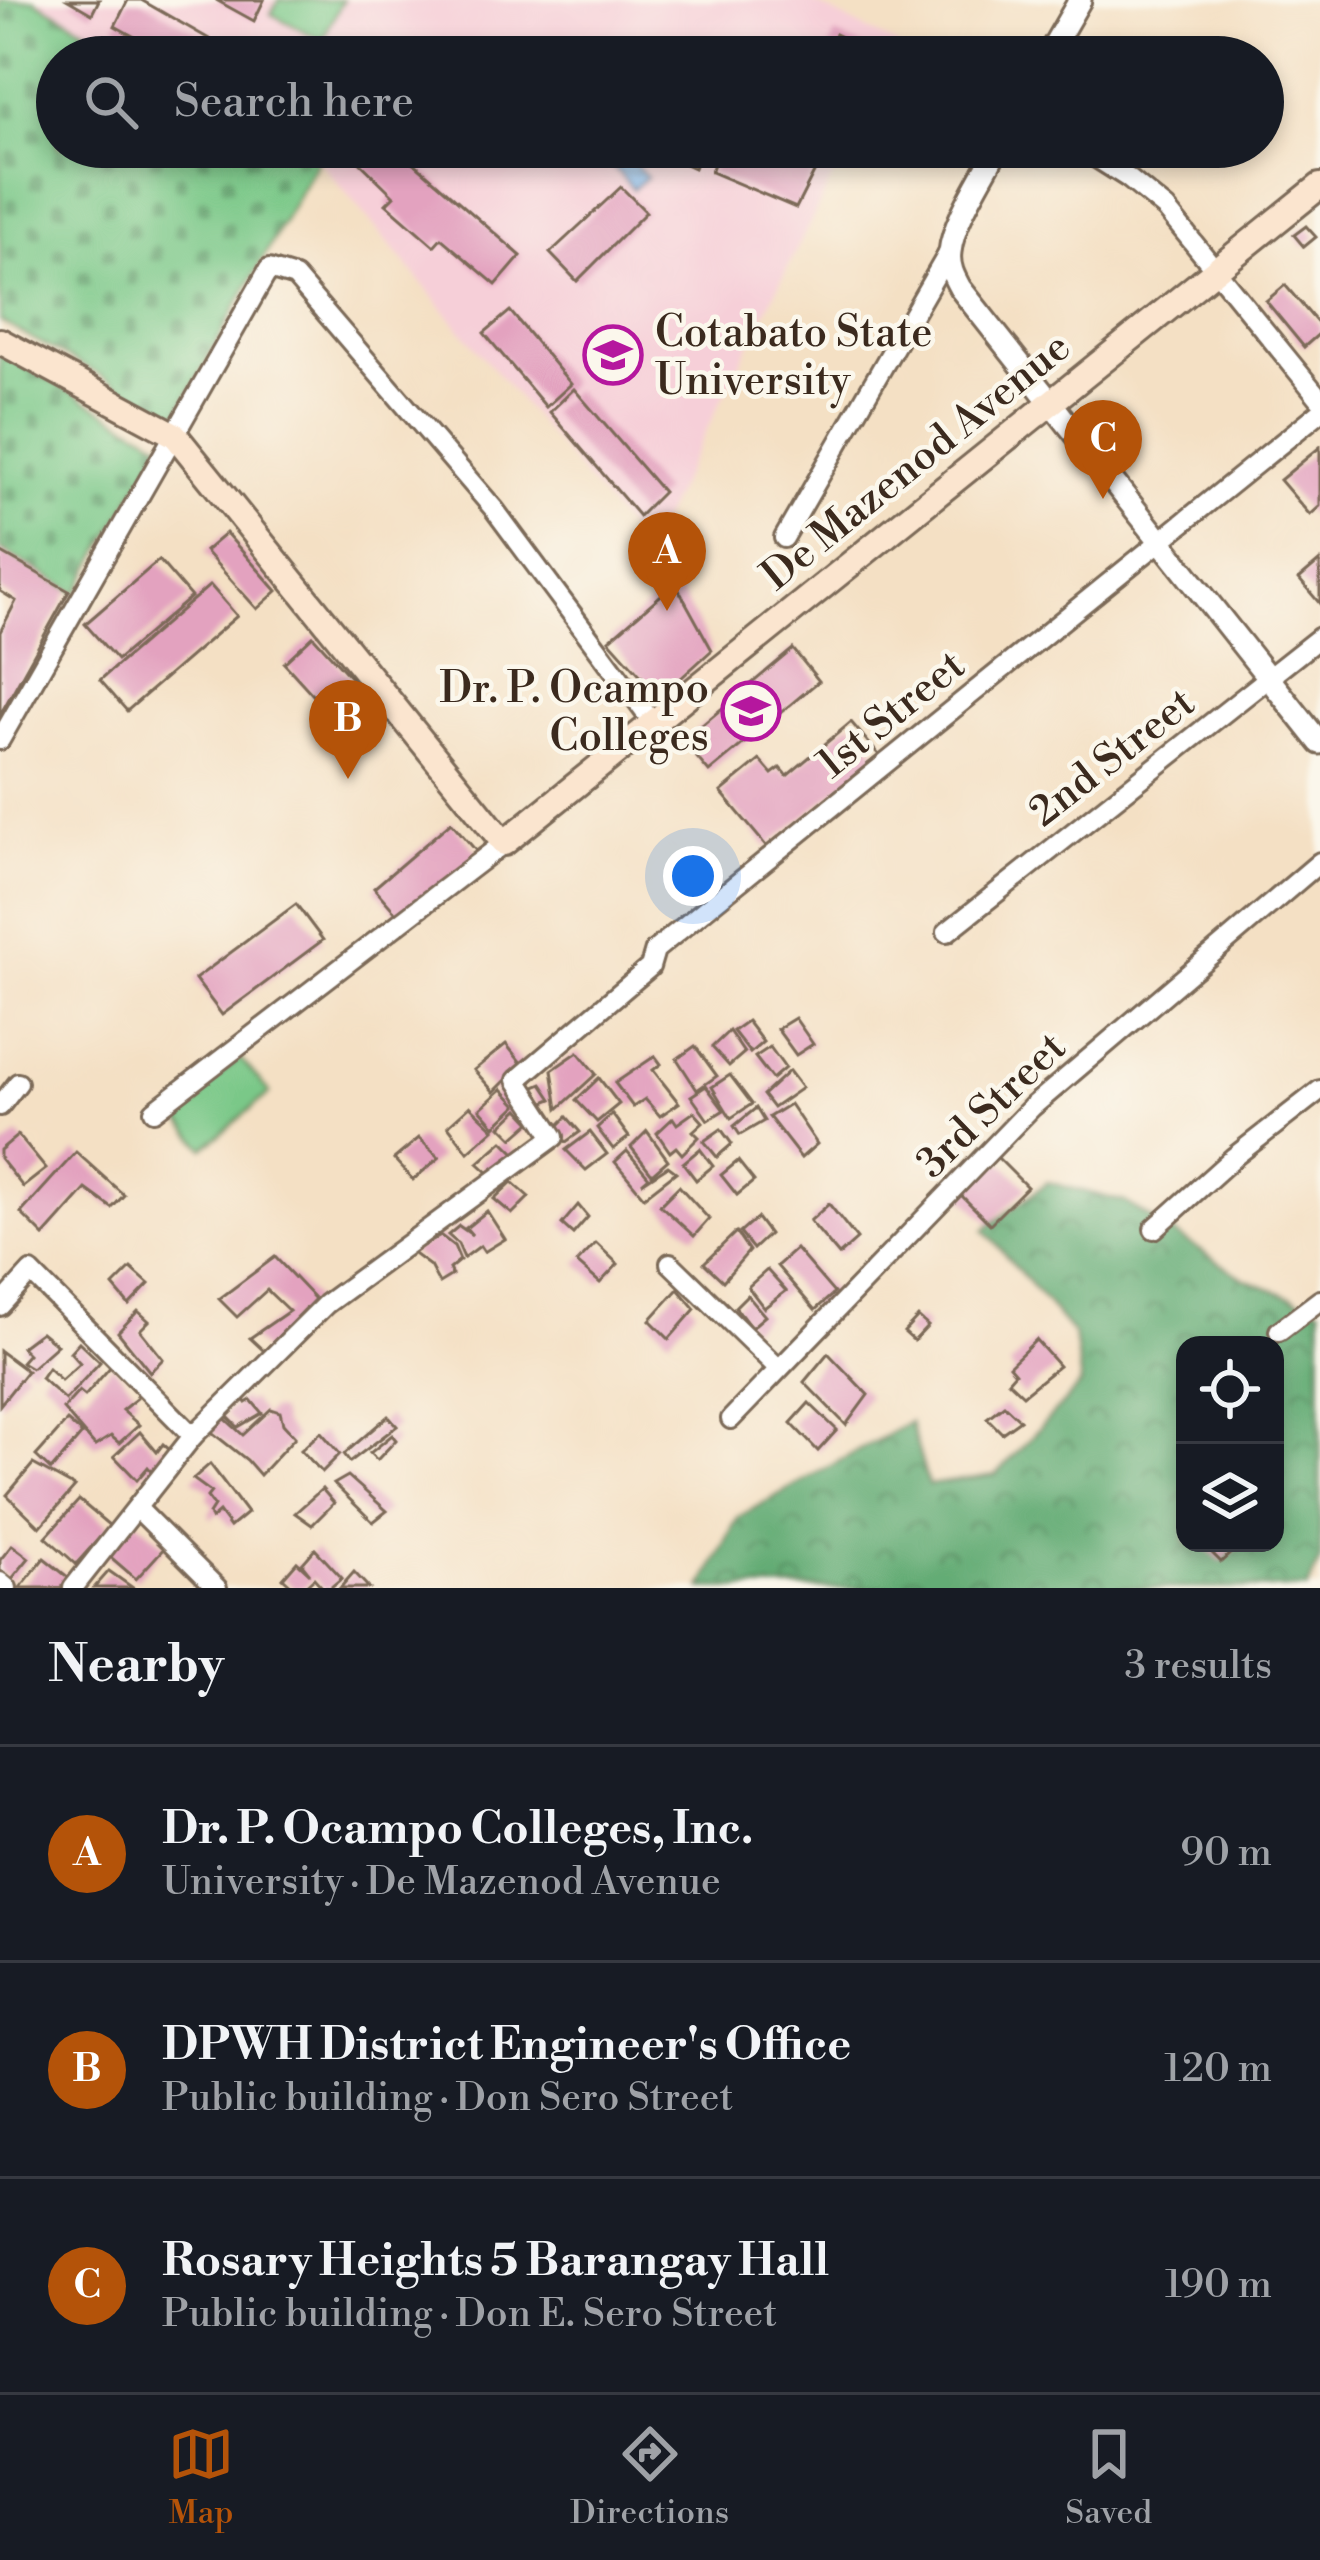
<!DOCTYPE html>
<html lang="en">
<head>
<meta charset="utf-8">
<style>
  :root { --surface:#171b24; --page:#20242c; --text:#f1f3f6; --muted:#9ea1a6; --line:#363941; --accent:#b45309 }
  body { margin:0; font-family:"Libre Bodoni",serif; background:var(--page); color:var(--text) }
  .controls { position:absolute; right:36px; bottom:36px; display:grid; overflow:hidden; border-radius:24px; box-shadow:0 6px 18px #0003 }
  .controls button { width:108px; height:108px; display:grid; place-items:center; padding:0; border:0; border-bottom:3px solid var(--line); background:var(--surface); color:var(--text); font:60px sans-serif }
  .you { position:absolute; left:693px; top:876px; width:42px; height:42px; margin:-30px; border:9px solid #fff; border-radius:50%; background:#1a73e8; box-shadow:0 0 0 18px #1a73e833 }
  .badge { display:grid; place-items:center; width:78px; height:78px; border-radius:50%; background:var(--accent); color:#fff; font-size:39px; font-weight:700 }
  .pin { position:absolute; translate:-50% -99px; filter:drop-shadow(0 3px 6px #0008) }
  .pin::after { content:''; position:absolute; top:63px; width:42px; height:36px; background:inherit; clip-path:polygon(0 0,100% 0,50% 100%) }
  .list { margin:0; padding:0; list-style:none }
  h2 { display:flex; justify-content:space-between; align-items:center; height:156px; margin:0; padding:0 48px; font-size:51px }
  h2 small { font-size:39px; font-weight:400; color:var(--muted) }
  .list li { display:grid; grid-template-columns:78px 1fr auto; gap:36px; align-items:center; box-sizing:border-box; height:216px; padding:0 48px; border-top:3px solid var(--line) }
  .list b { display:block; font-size:45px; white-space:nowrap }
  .list p { margin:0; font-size:39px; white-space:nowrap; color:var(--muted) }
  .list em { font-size:39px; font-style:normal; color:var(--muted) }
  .icon { flex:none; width:66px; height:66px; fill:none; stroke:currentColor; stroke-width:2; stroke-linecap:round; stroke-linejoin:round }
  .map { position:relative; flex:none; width:1320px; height:1588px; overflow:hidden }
  .search { position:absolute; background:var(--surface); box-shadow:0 6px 18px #0003; left:36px; right:36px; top:36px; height:132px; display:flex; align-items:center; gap:30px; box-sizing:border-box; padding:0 42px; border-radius:66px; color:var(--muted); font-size:45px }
  .sheet { height:804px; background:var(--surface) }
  nav { display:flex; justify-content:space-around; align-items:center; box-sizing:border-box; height:168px; border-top:3px solid var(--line); background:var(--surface); font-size:33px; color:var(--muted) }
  nav a { display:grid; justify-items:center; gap:6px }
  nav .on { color:var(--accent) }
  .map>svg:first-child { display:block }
  .built { fill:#f6cfd8 }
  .forest { fill:url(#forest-crowns); stroke:#4f6b49; stroke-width:3; fill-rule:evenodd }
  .cemetery { fill:url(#cemetery-stones); stroke:#5a7953; stroke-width:3 }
  .garden { fill:#7ac888; stroke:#5a7953; stroke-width:3 }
  .water { fill:url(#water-rules); stroke:#5e7187; stroke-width:3 }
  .building { fill:#e3a2bf }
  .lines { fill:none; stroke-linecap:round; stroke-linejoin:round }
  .minor-casing { stroke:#7c6a58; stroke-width:24 }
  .tertiary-casing { stroke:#7c6a58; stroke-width:27 }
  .secondary-casing { stroke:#7c6a58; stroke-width:30 }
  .minor { stroke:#fff; stroke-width:18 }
  .tertiary { stroke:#fff; stroke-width:21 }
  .secondary { stroke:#fbe5cf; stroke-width:24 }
  .labels { text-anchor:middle; stroke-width:9; stroke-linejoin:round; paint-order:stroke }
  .poi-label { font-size:42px; fill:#3b2a1e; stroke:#fbf7ec; text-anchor:start }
  .street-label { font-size:42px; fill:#3b2a1e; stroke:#fbf7ec }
</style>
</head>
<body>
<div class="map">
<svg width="1320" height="1588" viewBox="0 0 1320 1588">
  <defs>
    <pattern id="forest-crowns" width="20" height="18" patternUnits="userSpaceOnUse" patternTransform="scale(3)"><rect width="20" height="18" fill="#63ac74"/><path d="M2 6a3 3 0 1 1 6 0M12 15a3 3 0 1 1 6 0" fill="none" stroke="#538c5f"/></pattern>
    <pattern id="cemetery-stones" width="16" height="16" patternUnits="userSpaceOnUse" patternTransform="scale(3)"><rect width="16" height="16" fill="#7ac888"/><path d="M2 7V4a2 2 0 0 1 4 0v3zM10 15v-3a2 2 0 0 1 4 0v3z" fill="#65a36f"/></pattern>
    <pattern id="water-rules" width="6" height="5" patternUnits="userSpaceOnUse" patternTransform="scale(3)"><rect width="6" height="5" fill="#80b8f0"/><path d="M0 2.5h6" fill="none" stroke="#6a96c2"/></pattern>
  </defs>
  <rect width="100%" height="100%" fill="#fbf7ec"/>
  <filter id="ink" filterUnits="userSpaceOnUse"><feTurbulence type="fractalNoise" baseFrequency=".00833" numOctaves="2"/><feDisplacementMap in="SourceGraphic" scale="24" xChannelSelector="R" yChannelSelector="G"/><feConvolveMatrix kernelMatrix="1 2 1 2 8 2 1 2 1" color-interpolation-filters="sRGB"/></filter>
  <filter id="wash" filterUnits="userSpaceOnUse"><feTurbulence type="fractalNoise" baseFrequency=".004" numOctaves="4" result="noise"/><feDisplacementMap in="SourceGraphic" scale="48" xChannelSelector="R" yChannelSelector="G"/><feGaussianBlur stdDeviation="2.7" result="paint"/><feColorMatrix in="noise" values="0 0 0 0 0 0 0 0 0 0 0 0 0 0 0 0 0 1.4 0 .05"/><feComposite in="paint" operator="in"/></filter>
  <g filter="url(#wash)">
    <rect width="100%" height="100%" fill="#f4e0c4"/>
    <g class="built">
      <polygon points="34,0 808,0 899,46 893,57 136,57"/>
      <polygon points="297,147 848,147 646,551 318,159"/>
    </g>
    <path class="forest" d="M1048 1182 1125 1202 1245 1279 1320 1308V1559L1308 1588H702L738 1517 910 1422 928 1485 996 1475 1081 1384 1074 1335 984 1230ZM1185 1345H1275V1543H1185Z"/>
    <g class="cemetery">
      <polygon points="0,0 34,0 136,57 57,57 57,147 297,147 318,159 176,416 0,321"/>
      <polygon points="0,353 162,443 77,593 0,549"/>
    </g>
    <g class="garden">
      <polygon points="279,0 343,0 322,40 271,14"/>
      <polygon points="240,1058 270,1093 204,1148 174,1113"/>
    </g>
    <polygon class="water" points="603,147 619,147 647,177 633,189 599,151"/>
    <g id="blocks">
      <g class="building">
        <polygon points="68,0 99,0 92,14"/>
        <polygon points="128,0 141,0 225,48 220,57 171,57 115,26"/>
        <polygon points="216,0 264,0 254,21"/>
        <polygon points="835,34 873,52 871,57 825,57"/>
        <polygon points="236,41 265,57 227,57"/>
        <polygon points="344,147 396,147 521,256 496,285 441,238 434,246 386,204 394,196"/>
        <polygon points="648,147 702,147 694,168"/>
        <polygon points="720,147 735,147 765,160 778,157 783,147 827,147 796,208 711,172"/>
        <polygon points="621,187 646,212 577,281 550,253"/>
        <polygon points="1306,226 1316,237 1304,247 1294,235"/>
        <polygon points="1285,285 1320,326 1320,333 1304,347 1266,301"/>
        <polygon points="510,311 571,384 546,407 484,333"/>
        <polygon points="574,389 663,492 639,516 550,412"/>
        <polygon points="1320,447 1320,506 1310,515 1280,480"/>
        <polygon points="226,533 277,591 257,609 205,551"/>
        <polygon points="0,552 69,591 0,715 0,632 16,601 0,591"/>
        <polygon points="159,560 191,597 117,660 85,624"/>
        <polygon points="1320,561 1320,604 1299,579"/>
        <polygon points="675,583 712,650 660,697 609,640"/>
        <polygon points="210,585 237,616 127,711 100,680"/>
        <polygon points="313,636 362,690 332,716 284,663"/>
        <polygon points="793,649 819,681 709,772 683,741"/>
        <polygon points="851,722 879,755 767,847 721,792 760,760 772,774 780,768 787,776"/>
        <polygon points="451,822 479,854 402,920 374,888"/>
        <polygon points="296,904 323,940 222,1015 195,979"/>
        <polygon points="795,1018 813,1044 796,1055 777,1029"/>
        <polygon points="747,1021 763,1042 750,1053 733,1031"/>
        <polygon points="729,1031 744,1053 729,1066 712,1047"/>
        <polygon points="506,1044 522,1064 494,1092 474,1070"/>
        <polygon points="695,1046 717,1076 697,1090 677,1059"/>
        <polygon points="770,1047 785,1068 772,1079 755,1057"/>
        <polygon points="578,1052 596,1074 558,1109 552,1070"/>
        <polygon points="655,1056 661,1064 653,1070 679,1103 660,1116 645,1099 633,1107 615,1083"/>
        <polygon points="789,1071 802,1088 773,1108 763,1095"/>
        <polygon points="730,1075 752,1104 731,1118 712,1087"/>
        <polygon points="599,1078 619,1104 597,1122 576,1100"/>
        <polygon points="542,1084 552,1099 537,1105 530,1089"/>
        <polygon points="706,1086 724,1110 708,1120 691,1096"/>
        <polygon points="502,1089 517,1105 495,1126 480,1109"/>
        <polygon points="790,1104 817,1144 801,1158 769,1117"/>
        <polygon points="470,1106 494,1129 468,1152 448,1126"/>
        <polygon points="756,1108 764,1121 740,1135 734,1126"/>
        <polygon points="519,1109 531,1122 513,1138 501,1126"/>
        <polygon points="694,1112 703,1122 693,1131 699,1137 682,1154 676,1147 670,1152 657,1133 673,1118 677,1124"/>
        <polygon points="612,1114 629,1137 613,1149 597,1128"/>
        <polygon points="567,1117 580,1132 566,1142 555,1129"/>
        <polygon points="721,1129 732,1144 717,1157 704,1141"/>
        <polygon points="647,1131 668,1160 652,1174 631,1147"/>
        <polygon points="590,1132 607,1154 586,1170 566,1150"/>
        <polygon points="18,1135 46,1169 23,1187 0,1158 0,1150"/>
        <polygon points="419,1138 439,1158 413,1180 394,1159"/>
        <polygon points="503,1141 515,1153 491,1175 478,1163"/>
        <polygon points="700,1149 713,1166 696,1180 683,1163"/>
        <polygon points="627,1151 649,1177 642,1183 668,1166 676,1172 644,1197 615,1162"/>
        <polygon points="76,1152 124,1195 112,1208 86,1189 44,1236 21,1213"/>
        <polygon points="997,1157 1027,1187 990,1224 960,1194"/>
        <polygon points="738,1161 754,1181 737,1195 721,1175"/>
        <polygon points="512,1182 529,1197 512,1214 494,1199"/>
        <polygon points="679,1186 709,1219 694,1236 660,1205"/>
        <polygon points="829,1204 857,1239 839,1255 810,1221"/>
        <polygon points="578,1205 588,1217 573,1234 562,1224"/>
        <polygon points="487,1211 505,1239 484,1252 480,1246 464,1258 458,1244 448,1235 459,1226 472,1235 466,1228"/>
        <polygon points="757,1218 769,1234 753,1249 740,1233"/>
        <polygon points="736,1232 749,1251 723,1281 704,1263"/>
        <polygon points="441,1236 454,1246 460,1260 449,1269 452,1275 439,1283 430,1266 411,1252"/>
        <polygon points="596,1243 618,1264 600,1283 577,1263"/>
        <polygon points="796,1249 834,1293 815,1310 777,1266"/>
        <polygon points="275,1257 315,1299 264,1351 250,1338 289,1311 267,1290 237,1317 219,1299"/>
        <polygon points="131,1268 149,1284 129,1305 113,1286"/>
        <polygon points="767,1270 786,1291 764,1308 748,1287"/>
        <polygon points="678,1289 695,1309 669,1339 650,1320"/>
        <polygon points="747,1295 765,1316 751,1328 735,1307"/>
        <polygon points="138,1311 149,1321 140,1330 163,1359 150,1372 118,1332"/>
        <polygon points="918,1317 928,1326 914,1341 904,1332"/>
        <polygon points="41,1332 57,1345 31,1368 21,1362 28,1354 21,1347"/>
        <polygon points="1036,1340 1059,1366 1023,1395 1008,1381 1015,1373 1009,1366"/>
        <polygon points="79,1342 100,1362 65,1400 41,1378 48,1368 61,1380 80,1363 70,1352"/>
        <polygon points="0,1351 27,1371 0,1405"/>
        <polygon points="828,1353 868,1395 846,1425 804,1382"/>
        <polygon points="112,1365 136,1391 137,1398 122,1410 139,1425 119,1443 111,1436 95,1446 63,1409 79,1391 85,1396"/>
        <polygon points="243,1398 246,1403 251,1400 262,1413 238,1427 225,1414"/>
        <polygon points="809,1403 837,1430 818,1451 791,1423"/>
        <polygon points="1004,1405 1020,1420 1002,1433 987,1418"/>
        <polygon points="271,1409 280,1412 283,1424 295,1437 260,1475 247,1460 209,1430 222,1416 243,1435"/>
        <polygon points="388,1416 397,1426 350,1462 344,1454"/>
        <polygon points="67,1421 82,1434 51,1470 36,1456"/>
        <polygon points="140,1432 157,1452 163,1444 170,1450 154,1474 148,1467 137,1480 114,1456"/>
        <polygon points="321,1432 340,1454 322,1472 301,1450"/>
        <polygon points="392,1435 396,1440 377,1460 370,1453"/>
        <polygon points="33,1464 75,1487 40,1527 7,1495"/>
        <polygon points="210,1464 247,1513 230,1527 219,1512 211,1519 209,1514 214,1506 207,1497 211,1492 193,1479"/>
        <polygon points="348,1476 387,1511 373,1522 334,1484"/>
        <polygon points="322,1489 334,1503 312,1525 295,1513"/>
        <polygon points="79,1500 110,1526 76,1564 46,1537"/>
        <polygon points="136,1520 166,1546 136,1579 107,1554"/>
        <polygon points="1202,1543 1242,1543 1221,1562"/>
        <polygon points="12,1545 29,1558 11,1580 0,1571 0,1560"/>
        <polygon points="315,1549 342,1578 330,1588 323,1588 314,1578 303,1588 294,1588 283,1578 297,1562 310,1574 302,1564"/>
        <polygon points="44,1558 74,1582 69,1588 20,1588"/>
        <polygon points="109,1571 133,1588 94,1588"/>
        <polygon points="354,1572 369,1588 340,1588"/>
      </g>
    </g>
  </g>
  <g filter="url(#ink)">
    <use href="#blocks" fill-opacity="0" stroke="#7c6a58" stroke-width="3"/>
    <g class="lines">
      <defs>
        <g id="minor">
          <polyline points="1079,147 1128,178 1166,209 1320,399"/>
          <polyline points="784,538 949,252"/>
          <polyline points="0,740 269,269 295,277 494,509 653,723"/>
          <polyline points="947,932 1320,637"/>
          <polyline points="0,1106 18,1083"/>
          <polyline points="154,1111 504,843"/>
          <polyline points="1154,1229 1234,1157 1320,1090"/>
          <polyline points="670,1263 778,1368"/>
          <polyline points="0,1306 31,1272 193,1436"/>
          <polyline points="1279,1331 1320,1300"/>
          <polyline points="731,1419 1032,1107 1320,862"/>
          <polyline points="138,1509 217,1588"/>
          <polyline points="0,1582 7,1588"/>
          <polyline points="73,1588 193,1436 326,1304 554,1137 517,1080 650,967 655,950 1320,412"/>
        </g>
        <g id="tertiary">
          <polyline points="1047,57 1080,0"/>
          <path d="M998 147C984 175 953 221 950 252 948 266 954 277 960 288L1320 743"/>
        </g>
        <polyline id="secondary" points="0,341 175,435 504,843 1320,186"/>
      </defs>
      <use href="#minor" class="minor-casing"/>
      <use href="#tertiary" class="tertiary-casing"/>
      <use href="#secondary" class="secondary-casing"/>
      <use href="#minor" class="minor"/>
      <use href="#tertiary" class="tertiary"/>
      <use href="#secondary" class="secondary"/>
    </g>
  </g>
  <defs>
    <symbol id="university-ring" viewBox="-11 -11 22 22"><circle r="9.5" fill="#fbf7ec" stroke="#b5179e" stroke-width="1.5"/><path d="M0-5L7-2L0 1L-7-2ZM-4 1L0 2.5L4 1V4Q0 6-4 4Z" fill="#b5179e"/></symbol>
  </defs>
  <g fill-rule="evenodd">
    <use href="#university-ring" x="580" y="322" width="66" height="66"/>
    <use href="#university-ring" x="718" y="678" width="66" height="66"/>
  </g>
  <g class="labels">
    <g class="poi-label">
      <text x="655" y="346">Cotabato State<tspan x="655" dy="48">University</tspan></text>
      <text x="709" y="702" text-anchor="end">Dr. P. Ocampo<tspan x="709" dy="48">Colleges</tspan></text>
    </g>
    <g class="street-label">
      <text transform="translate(915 460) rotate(-39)" y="15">De Mazenod Avenue</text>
      <text transform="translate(890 713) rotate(-39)" y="15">1st Street</text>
      <text transform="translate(1111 756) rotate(-38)" y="15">2nd Street</text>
      <text transform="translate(990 1104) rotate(-44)" y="15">3rd Street</text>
    </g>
  </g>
</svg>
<div class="controls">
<button><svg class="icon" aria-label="locate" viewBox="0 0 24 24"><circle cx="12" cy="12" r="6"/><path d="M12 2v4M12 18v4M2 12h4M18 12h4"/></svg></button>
<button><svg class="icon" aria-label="layers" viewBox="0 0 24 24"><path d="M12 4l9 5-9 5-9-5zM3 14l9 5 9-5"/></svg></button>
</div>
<div class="you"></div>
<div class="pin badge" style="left:667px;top:611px">A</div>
<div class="pin badge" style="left:348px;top:779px">B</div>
<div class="pin badge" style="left:1103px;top:499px">C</div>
<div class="search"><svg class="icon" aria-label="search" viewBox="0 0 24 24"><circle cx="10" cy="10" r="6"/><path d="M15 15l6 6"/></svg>Search here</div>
</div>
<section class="sheet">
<h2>Nearby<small>3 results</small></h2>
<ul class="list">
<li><span class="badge">A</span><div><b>Dr. P. Ocampo Colleges, Inc.</b><p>University · De Mazenod Avenue</p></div><em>90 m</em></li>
<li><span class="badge">B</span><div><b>DPWH District Engineer's Office</b><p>Public building · Don Sero Street</p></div><em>120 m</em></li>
<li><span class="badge">C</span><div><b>Rosary Heights 5 Barangay Hall</b><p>Public building · Don E. Sero Street</p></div><em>190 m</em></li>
</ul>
</section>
<nav>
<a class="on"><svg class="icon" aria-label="map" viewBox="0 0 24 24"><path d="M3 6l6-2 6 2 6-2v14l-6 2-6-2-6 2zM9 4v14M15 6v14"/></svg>Map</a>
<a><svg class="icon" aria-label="directions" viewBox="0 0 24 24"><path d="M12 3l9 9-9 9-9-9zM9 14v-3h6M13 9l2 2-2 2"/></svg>Directions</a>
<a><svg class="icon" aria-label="saved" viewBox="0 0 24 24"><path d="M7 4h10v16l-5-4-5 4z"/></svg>Saved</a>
</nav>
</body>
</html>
